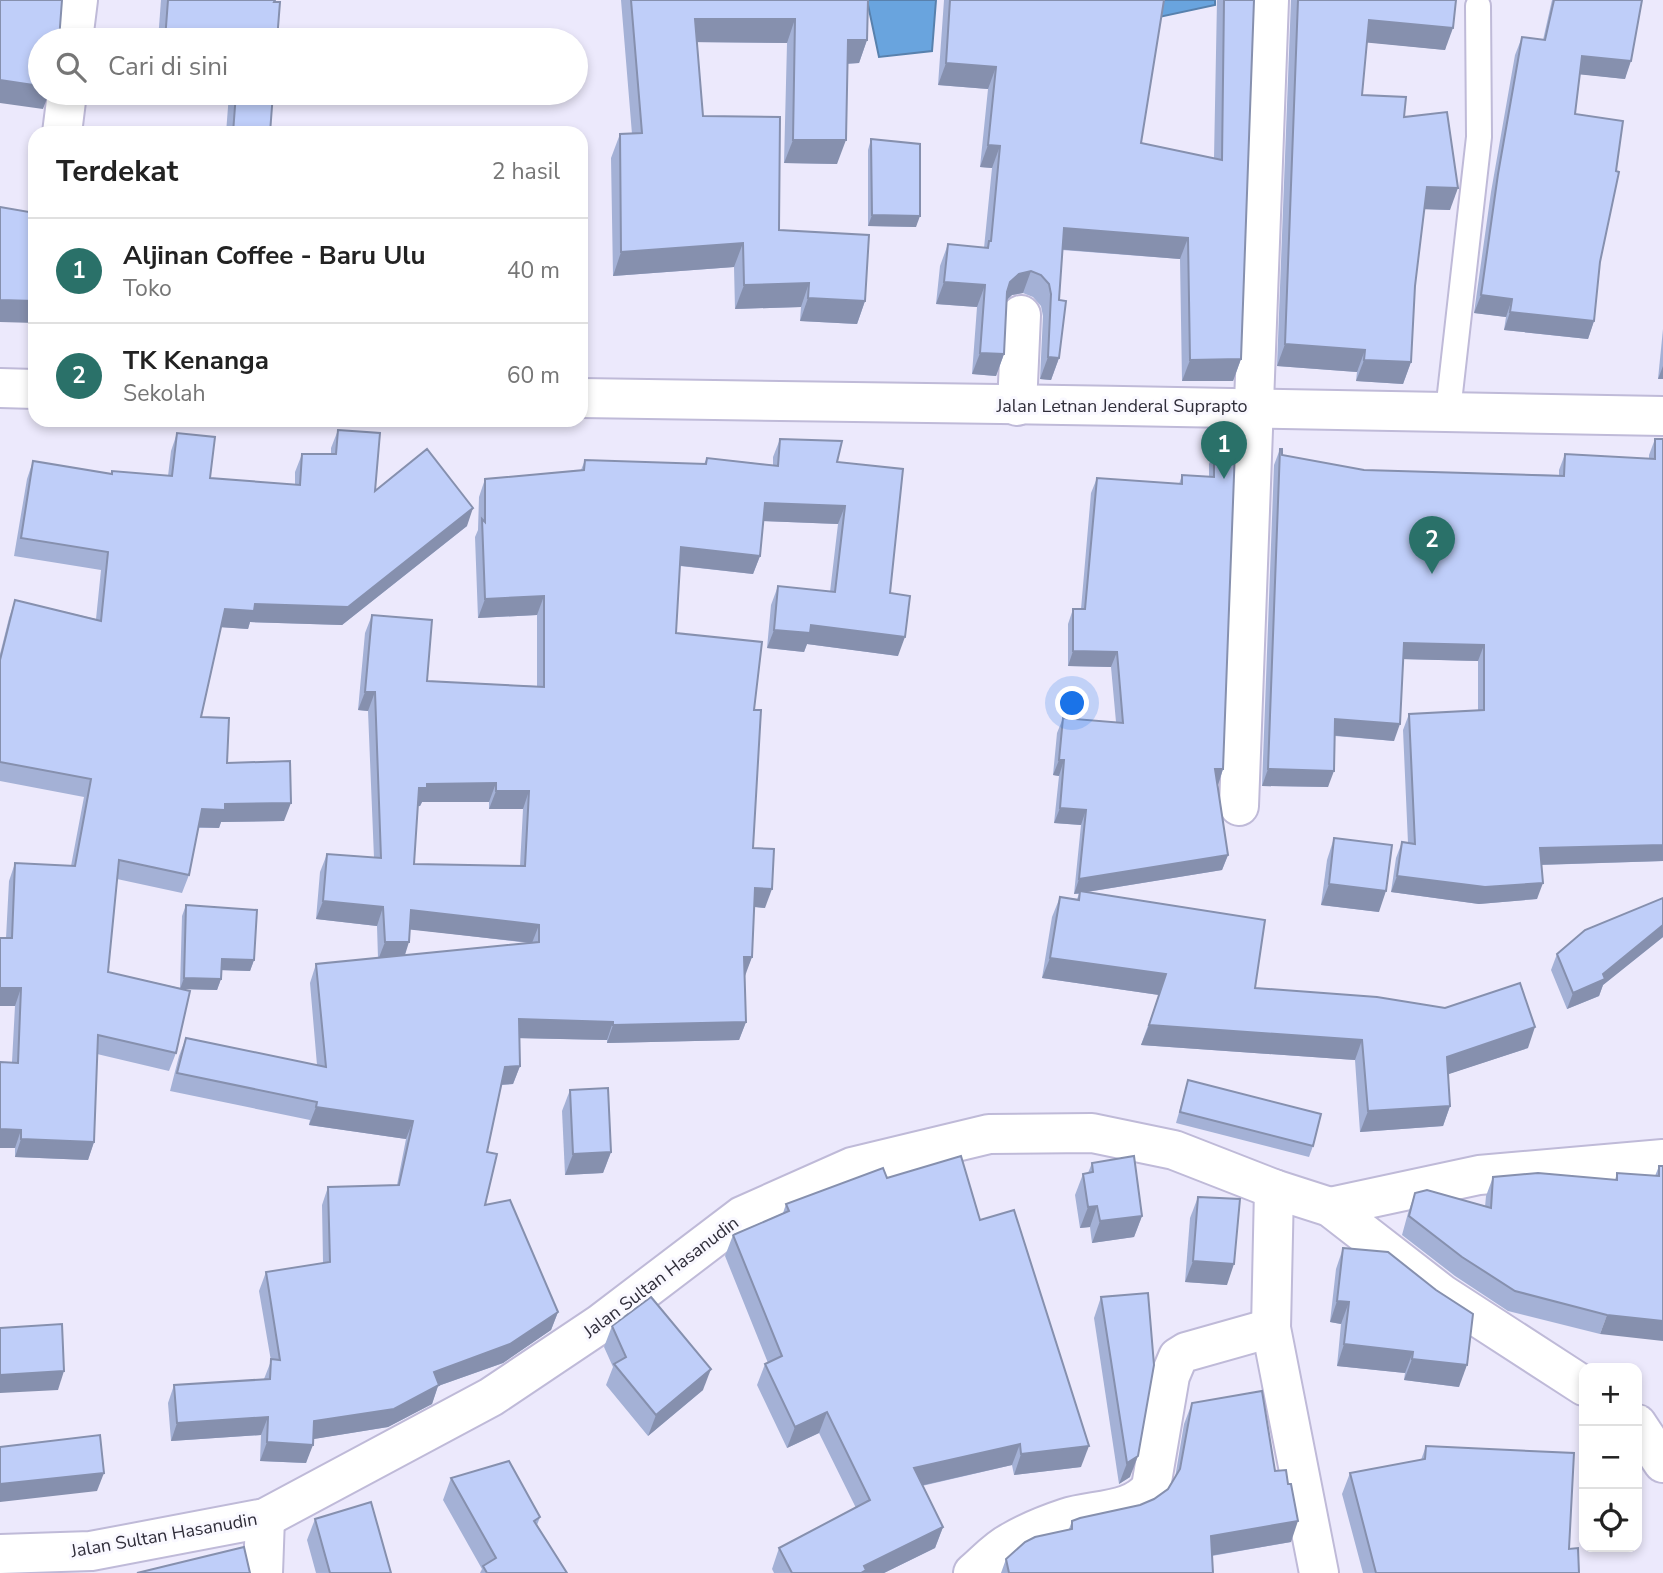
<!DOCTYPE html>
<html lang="id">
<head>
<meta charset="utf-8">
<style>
  :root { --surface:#fff; --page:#f6f6f6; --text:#222; --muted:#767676; --line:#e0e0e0; --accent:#2a7169 }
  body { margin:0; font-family:"Nunito Sans",sans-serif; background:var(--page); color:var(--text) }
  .controls { position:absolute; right:21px; bottom:21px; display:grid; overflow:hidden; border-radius:14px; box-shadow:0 4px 10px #0003 }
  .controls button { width:63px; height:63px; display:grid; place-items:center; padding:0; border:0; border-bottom:2px solid var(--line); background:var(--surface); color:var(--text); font:35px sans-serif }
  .you { position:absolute; left:1073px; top:704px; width:24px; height:24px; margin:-18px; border:5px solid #fff; border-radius:50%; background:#1a73e8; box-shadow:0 0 0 10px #1a73e833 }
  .badge { display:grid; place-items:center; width:46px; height:46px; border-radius:50%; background:var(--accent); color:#fff; font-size:23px; font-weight:700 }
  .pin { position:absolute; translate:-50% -58px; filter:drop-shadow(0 2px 4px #0008) }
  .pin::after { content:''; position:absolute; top:37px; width:24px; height:21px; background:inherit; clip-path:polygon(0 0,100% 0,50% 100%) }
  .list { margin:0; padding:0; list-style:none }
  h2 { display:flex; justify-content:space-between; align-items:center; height:91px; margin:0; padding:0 28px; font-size:30px }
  h2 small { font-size:23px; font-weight:400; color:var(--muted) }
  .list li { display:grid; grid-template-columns:46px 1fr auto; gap:21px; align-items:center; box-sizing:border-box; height:105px; padding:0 28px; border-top:2px solid var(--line) }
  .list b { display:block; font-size:26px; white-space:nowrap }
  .list p { margin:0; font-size:23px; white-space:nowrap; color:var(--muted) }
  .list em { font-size:23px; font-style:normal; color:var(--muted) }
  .icon { flex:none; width:38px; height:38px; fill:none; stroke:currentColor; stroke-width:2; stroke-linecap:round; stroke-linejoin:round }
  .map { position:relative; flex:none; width:1663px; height:1573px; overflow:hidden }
  .search { position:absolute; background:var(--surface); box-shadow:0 4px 10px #0003; left:28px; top:28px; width:560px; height:77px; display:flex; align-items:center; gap:18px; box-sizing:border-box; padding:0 24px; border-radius:38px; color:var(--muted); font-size:26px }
  .panel { position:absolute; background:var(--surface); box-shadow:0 4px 10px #0003; left:28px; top:126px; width:560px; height:301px; border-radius:21px }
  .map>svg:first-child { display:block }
  .water { fill:#69a4de; stroke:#5881ad; stroke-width:2 }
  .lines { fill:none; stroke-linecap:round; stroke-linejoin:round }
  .lane-casing { stroke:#bfbad8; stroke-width:28 }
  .street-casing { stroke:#bfbad8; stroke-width:42 }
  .secondary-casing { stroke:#bfbad8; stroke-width:42 }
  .lane { stroke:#fff; stroke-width:24 }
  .street { stroke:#fff; stroke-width:38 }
  .secondary { stroke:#fff; stroke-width:38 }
  .wall { fill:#a4b1d6; fill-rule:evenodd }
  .shaded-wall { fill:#8690ae }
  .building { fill:#bfcef9; stroke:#8690ae; stroke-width:2; fill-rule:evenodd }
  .labels { text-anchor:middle; stroke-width:6; stroke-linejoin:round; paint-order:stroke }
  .street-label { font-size:18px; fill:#302e3a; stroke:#f9f8ff }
</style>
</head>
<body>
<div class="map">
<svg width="1663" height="1573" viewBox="0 0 1663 1573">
  <rect width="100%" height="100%" fill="#ece9fc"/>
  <g class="water">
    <polygon points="867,0 936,0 932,51 879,57"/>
    <polygon points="1110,0 1215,0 1215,5 1136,22"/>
  </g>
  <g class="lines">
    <defs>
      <polyline id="lane" points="1448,411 1479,137 1478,6"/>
      <g id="street">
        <polyline points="73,40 78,0"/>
        <polyline points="62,133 67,93"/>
        <polyline points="1017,406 1021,315"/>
        <polyline points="1239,806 1269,0"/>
        <polyline points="1274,1189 1271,1328 1319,1573"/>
        <polyline points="1330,1207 1479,1175 1663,1159"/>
        <polyline points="1637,1424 1663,1463"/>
        <polyline points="0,1554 91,1551 265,1518 491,1397 600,1324 742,1216 852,1167 989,1134 1092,1133 1174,1150 1274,1189 1330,1207 1442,1294 1584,1386"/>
        <polyline points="263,1573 265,1518"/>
        <path d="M973 1573C985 1563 997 1549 1011 1542 1028 1532 1048 1524 1066 1518 1093 1509 1134 1513 1151 1487L1170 1376 1178 1357 1186 1352 1271 1328"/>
      </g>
      <g id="secondary">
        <polyline points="0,388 35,389"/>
        <path d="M581 398C942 403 1302 408 1663 416"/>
      </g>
    </defs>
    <use href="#lane" class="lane-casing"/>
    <use href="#street" class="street-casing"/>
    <use href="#secondary" class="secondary-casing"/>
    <use href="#lane" class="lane"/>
    <use href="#street" class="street"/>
    <use href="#secondary" class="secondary"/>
  </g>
  <g class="wall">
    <polygon points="161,0 275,0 277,40 158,40"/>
    <polygon points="621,0 868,0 867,40 859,63 847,64 837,164 784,163 787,43 696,42 703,116 779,230 865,301 857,324 800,321 801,307 735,309 734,267 613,276 611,158 620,134 632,134"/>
    <polygon points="944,0 1164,0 1141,143 1214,158 1217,0 1254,0 1241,359 1233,381 1182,381 1180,259 1062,250 1059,300 1059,358 1051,380 1040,379 1043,316 1041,306 1033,297 1023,293 1012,295 1007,300 1004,354 996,376 972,374 977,307 936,304 940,266 948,244 984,248 992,168 980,167 988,89 938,85"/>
    <polygon points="1291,0 1456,0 1445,50 1367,42 1362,95 1404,117 1450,210 1424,209 1415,286 1411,362 1403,384 1356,381 1357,372 1277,366"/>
    <polygon points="1552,0 1642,0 1625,79 1580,74 1575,114 1600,262 1594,321 1588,339 1504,330 1506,317 1474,313 1491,192 1515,55 1522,37 1543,40"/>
    <polygon points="206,93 273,93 270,133 226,133 229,94"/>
    <polygon points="871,139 916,227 868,226 868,150"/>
    <polygon points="1663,329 1663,379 1658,379"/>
    <polygon points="338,430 375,491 467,526 342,625 250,622 248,629 221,627 201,717 227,763 284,821 221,822 219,828 198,828 189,875 182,893 117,879 108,972 180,988 182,916 186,905 254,960 250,971 221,970 221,979 217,990 183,989 176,1053 169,1071 97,1054 94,1142 88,1160 15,1157 15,1148 0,1148 0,1062 12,1062 15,1006 6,938 9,881 15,863 71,866 84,797 0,781 0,654 9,618 15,600 96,619 101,570 14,556 27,479 33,461 111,474 112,471 168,476 171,451 177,433 210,478 295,485 295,472 302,454 331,454 331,448"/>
    <path d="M780 439 837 462 890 593 898 656 807 644 804 652 767 648 771 605 778 586 830 592 838 524 763 521 760 556 753 574 680 566 676 633 754 710 753 848 765 908 754 907 752 957 744 976 746 1022 739 1040 607 1043V1040L519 1038 520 1066 513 1084 501 1085 487 1152 485 1205 558 1312 551 1330 503 1363 438 1386 432 1404 388 1427 313 1439 306 1463 260 1461 261 1435 171 1441 168 1403 174 1385 264 1379 271 1361 259 1291 266 1272 323 1263 322 1205 328 1187 397 1185 406 1139 309 1125 310 1120 170 1091 179 1056 186 1038 317 1065 310 983 316 964 378 958 377 926 316 919 320 872 327 854 374 858 368 711 358 710 365 633 372 615 427 681 537 686V615L478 618 475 537 478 530 479 497 485 479 581 470 585 460 704 464 707 458 773 465V457ZM422 802H489V809H523L520 866 414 864 418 806H420ZM410 929 529 943 405 955Z"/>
    <polygon points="1655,439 1663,861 1541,865 1537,899 1479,904 1391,892 1396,858 1402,842 1408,843 1403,730 1409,714 1478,710 1478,661 1404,659 1394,741 1335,736 1328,787 1262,786 1274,465 1280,449 1282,455 1364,470 1559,475 1559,470 1565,454 1649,459 1649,455"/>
    <polygon points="1214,449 1223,769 1218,785 1228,855 1222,870 1087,892 1255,988 1528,1048 1448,1074 1450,1106 1443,1126 1360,1132 1355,1060 1141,1045 1159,995 1042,978 1052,917 1060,897 1077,899 1079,894 1074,894 1081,825 1054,823 1059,776 1053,775 1057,733 1063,718 1116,722 1111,667 1068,666 1068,624 1073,609 1081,609 1091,493 1097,478 1179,484 1182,475 1209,477 1209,464"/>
    <polygon points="1334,838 1379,912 1321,905 1327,860"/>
    <polygon points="1663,898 1663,937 1603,985 1599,996 1567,1009 1551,970 1557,954"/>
    <polygon points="1188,1080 1313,1146 1309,1157 1176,1123"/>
    <polygon points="570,1090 611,1152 603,1173 565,1175 562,1111"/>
    <polygon points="1092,1163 1142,1216 1134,1237 1092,1243 1090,1227 1080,1228 1075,1195 1083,1174 1088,1173"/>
    <polygon points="1659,1166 1663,1166 1600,1334 1508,1311 1455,1276 1402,1235 1408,1213 1415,1193 1485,1207 1486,1196 1493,1177 1615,1180 1617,1173 1655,1176"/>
    <polygon points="887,1178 980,1220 1081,1467 1014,1475 1012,1465 922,1486 943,1527 935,1548 884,1573 774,1573 772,1569 779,1548 856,1508 819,1433 787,1448 757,1385 765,1364 768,1363 725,1256 733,1235 783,1213 786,1204"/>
    <polygon points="1198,1197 1227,1285 1185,1282 1190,1218"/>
    <polygon points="1343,1248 1459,1387 1404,1380 1405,1373 1337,1366 1341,1324 1330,1322 1336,1269"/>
    <polygon points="1101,1297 1130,1477 1119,1484 1094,1318"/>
    <polygon points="612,1326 703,1390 648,1436 606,1385 613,1367 604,1347"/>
    <polygon points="1192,1403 1275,1471 1291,1542 1212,1556 1213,1573 1001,1573 1006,1559 1069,1529 1072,1521 1140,1505 1154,1499 1168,1489 1175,1478 1184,1424"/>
    <polygon points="1426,1446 1569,1549 1579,1573 1363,1573 1342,1494 1350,1473 1421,1460"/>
    <polygon points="451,1478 540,1517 537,1525 567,1573 480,1573 482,1569 443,1500"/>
    <polygon points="315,1519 391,1573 316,1573 307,1540"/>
  </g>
  <g class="shaded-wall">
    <polygon points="695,19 795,19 787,43 686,42"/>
    <polygon points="1369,20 1453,28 1445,50 1361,42"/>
    <polygon points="848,40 867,40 859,63 839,64"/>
    <polygon points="1582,56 1631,61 1625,79 1576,74"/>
    <polygon points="946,63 996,67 988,89 938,85"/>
    <polygon points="0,80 40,86 40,93 49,93 43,109 0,103"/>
    <polygon points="206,93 230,93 229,94"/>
    <polygon points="793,140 846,140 837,164 784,163"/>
    <polygon points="988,145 1000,146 992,168 980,167"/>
    <polygon points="1427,187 1458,188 1450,210 1419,209"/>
    <polygon points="872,215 920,216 916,227 868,226"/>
    <polygon points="1064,228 1188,238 1180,259 1056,249"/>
    <polygon points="743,243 734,267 613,276 621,252"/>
    <polygon points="1031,271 1023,293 1012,295 1002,304 1010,282 1019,274"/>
    <polygon points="944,282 985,285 977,307 936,304"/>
    <polygon points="809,283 801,307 735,309 744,285"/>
    <polygon points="1481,295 1512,299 1506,317 1474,313"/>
    <polygon points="808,298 865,301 857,324 800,321"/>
    <polygon points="0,300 35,301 35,323 0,322"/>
    <polygon points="1510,312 1594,321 1588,339 1504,330"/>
    <polygon points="1285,344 1365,350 1357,372 1277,366"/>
    <polygon points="980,353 1004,354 996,376 972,374"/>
    <polygon points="1048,357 1059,358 1051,380 1040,379"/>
    <polygon points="1241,359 1233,381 1182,381 1190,360"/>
    <polygon points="1364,360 1411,362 1403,384 1356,381"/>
    <polygon points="1663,366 1663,379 1658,379"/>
    <polygon points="765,503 845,506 838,524 759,521"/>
    <polygon points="473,508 467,526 342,625 250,622 248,629 218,627 225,609 255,604"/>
    <polygon points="681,547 760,556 753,574 674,565"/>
    <polygon points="544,596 537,615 478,618 485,599"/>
    <polygon points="811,625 905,637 898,656 807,644 804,652 767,648 774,630"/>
    <polygon points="1404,643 1484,645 1478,661 1399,659"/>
    <polygon points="1073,651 1117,652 1111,667 1068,666"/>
    <polygon points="365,692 375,692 368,711 358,710"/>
    <polygon points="1335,719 1400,724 1394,741 1329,735"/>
    <polygon points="1059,760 1064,760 1059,776 1053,775"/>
    <polygon points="1215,769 1223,769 1218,785"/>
    <polygon points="1268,769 1334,771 1328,787 1262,786"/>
    <polygon points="496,783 489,802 422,802 420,806 412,807 419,788 427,784"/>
    <polygon points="496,791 529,791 523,809 489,809"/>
    <polygon points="291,803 284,821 221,822 219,828 196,827 202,809 225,804"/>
    <polygon points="1060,808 1086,810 1081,825 1054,823"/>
    <polygon points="1663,845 1663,861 1534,865 1540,848"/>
    <polygon points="1228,855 1222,870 1074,894 1079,879"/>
    <polygon points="1397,876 1543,883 1537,899 1479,904 1391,892"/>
    <polygon points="1329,884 1386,891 1379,912 1321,905"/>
    <polygon points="755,888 772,889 765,908 748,906"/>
    <polygon points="323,901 383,907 377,926 316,919"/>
    <polygon points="411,910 539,925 532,943 405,929"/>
    <polygon points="1663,925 1663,937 1603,985 1599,996 1567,1009 1573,993 1603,974"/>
    <polygon points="385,942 409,942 403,961 378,960"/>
    <polygon points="744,957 752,957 745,976 737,975"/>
    <polygon points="1050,958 1166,974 1159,995 1042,978"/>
    <polygon points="222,959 254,960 250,971 218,970"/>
    <polygon points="184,978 221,979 217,990 180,989"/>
    <polygon points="0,988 21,988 15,1006 0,1006"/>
    <polygon points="519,1019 613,1022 607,1040 513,1038"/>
    <polygon points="746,1022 739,1040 607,1043 613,1025"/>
    <polygon points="1149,1025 1362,1040 1355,1060 1141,1045"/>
    <polygon points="1535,1027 1528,1048 1440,1077 1447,1057"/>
    <polygon points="520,1066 513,1084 498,1085 505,1067"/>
    <polygon points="1450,1106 1443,1126 1360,1132 1368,1111"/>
    <polygon points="316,1107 413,1121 406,1139 309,1125"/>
    <polygon points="0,1129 21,1130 15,1148 0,1148"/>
    <polygon points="21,1139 94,1142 88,1160 15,1157"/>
    <polygon points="611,1152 603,1173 565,1175 573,1154"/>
    <polygon points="1097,1206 1090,1227 1080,1228 1088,1207"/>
    <polygon points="1142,1216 1134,1237 1092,1243 1100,1221"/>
    <polygon points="1193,1261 1234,1264 1227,1285 1185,1282"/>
    <polygon points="1337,1301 1349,1302 1341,1324 1330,1322"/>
    <polygon points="558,1312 551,1330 503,1363 438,1386 432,1404 388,1427 308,1440 314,1421 434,1372"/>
    <polygon points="1607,1315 1663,1321 1663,1341 1600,1334"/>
    <polygon points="1344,1344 1413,1352 1405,1373 1337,1366"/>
    <polygon points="1412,1359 1467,1365 1459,1387 1404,1380"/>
    <polygon points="711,1369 703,1390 648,1436 656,1415"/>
    <polygon points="64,1371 58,1390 0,1393 0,1375"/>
    <polygon points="827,1412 819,1433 787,1448 795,1427"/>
    <polygon points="268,1417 261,1435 171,1441 177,1423"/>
    <polygon points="267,1442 313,1445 306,1463 260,1461"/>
    <polygon points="1020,1444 1012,1465 906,1489 914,1468"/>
    <polygon points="1089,1446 1081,1467 1014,1475 1021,1454"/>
    <polygon points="1138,1456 1130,1477 1119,1484 1127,1463"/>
    <polygon points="104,1473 97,1491 0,1502 0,1484"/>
    <polygon points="1298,1521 1291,1542 1203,1557 1211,1536"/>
    <polygon points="943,1527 935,1548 884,1573 861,1573 864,1566"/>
  </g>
  <g class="building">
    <polygon points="0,0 62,0 59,40 40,40 40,86 0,80"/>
    <polygon points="168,0 275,0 274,2 280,2 277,40 165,40"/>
    <polygon points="631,0 868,0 867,40 848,40 846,140 793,140 795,19 695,19 703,116 780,117 779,230 869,235 865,301 808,298 809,283 744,285 743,243 621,252 620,134 642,133"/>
    <polygon points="950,0 1164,0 1141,143 1222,160 1224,0 1254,0 1241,359 1190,360 1188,238 1064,228 1059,300 1066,301 1059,358 1048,357 1051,294 1049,284 1041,275 1031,271 1019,274 1010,282 1007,292 1004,354 980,353 985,285 944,282 948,244 988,248 989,241 991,241 1000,146 988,145 996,67 946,63"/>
    <polygon points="1298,0 1456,0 1453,28 1369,20 1362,95 1406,97 1404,117 1447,112 1458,188 1427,187 1415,286 1411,362 1364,360 1365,350 1285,344"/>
    <polygon points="1554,0 1642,0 1631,61 1582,56 1575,114 1623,121 1616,171 1619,172 1600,262 1594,321 1510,312 1512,299 1481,295 1498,174 1522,37 1545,40"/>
    <polygon points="236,93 273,93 270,133 233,133"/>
    <polygon points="871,139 920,144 920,216 872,215"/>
    <polygon points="0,207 35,213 35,237 34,245 35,245 35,301 0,300"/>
    <polygon points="338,430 380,433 375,491 427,449 473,508 348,607 255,604 254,611 225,609 201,717 229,718 227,763 290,761 291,803 225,804 225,810 202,809 189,875 119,860 108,972 190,991 176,1053 98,1035 94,1142 21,1139 21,1130 0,1129 0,1062 18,1063 21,988 0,988 0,938 12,938 15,863 75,866 91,779 0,762 0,660 15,600 101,621 108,552 21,538 33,461 112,474 112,471 172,476 177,433 215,437 210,478 300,485 302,454 336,454"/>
    <path d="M780 439 842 441 837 462 903 469 890 593 910 596 905 637 811 625 810 633 774 630 778 586 835 592 845 506 765 503 760 556 681 547 676 633 762 642 754 710H761L753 848 774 849 772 889 755 888 752 957H744L746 1022 613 1025V1022L519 1019 520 1066 505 1067 487 1152 497 1154 485 1205 510 1200 558 1312 510 1344 434 1372 439 1385 394 1409 314 1421 313 1445 267 1442 268 1417 177 1423 174 1385 270 1379 271 1359 280 1360 266 1272 330 1262 328 1187 399 1185 413 1121 316 1107 317 1102 177 1073 186 1038 326 1067 316 964 539 942V925L411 910 409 942H385L383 907 323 901 327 854 381 858 375 692H365L372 615 432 620 427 681 544 687V596L485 599 482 519 485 522V479L584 470 585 460 706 464 707 458 778 466ZM496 783V791H529L525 866 414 864 419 788H427V784Z"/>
    <polygon points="1655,439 1663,439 1663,845 1540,848 1543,883 1485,887 1397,876 1402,842 1415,844 1409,714 1484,710 1484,645 1404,643 1400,724 1335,719 1334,771 1268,769 1280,449 1282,449 1282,455 1364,470 1564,476 1565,454 1655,459"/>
    <polygon points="1214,449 1235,449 1223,769 1215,769 1228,855 1079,879 1086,810 1060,808 1064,760 1059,760 1063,718 1123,723 1117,652 1073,651 1073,609 1085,609 1097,478 1182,484 1182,475 1214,477"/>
    <polygon points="1334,838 1392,845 1386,891 1329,884"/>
    <polygon points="1080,891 1265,920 1255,988 1377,997 1445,1008 1520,983 1535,1027 1447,1057 1450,1106 1368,1111 1362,1040 1149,1025 1166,974 1050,958 1060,897 1079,900"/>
    <polygon points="1663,898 1663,925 1603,974 1605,979 1573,993 1557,954 1585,930"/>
    <polygon points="186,905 257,910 254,960 222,959 221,979 184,978"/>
    <polygon points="1188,1080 1321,1114 1313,1146 1180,1112"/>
    <polygon points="608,1088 611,1152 573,1154 570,1090"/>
    <polygon points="961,1156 980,1220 1014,1210 1089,1446 1021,1454 1020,1444 914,1468 943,1527 864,1566 866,1570 861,1573 792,1573 779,1548 870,1500 827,1412 795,1427 765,1364 782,1356 733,1235 789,1211 786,1204 883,1168 887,1178"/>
    <polygon points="1134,1156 1142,1216 1100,1221 1097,1206 1088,1207 1083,1174 1093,1172 1092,1163"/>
    <polygon points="1659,1166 1663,1166 1663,1321 1607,1315 1515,1291 1462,1257 1409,1216 1415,1193 1427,1190 1491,1208 1493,1177 1538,1173 1617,1180 1617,1173 1659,1176"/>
    <polygon points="1198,1197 1240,1199 1234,1264 1193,1261"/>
    <polygon points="1343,1248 1388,1252 1436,1290 1473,1314 1467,1365 1412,1359 1413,1352 1344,1344 1349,1302 1337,1301"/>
    <polygon points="1148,1293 1154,1365 1138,1456 1127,1463 1101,1297"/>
    <polygon points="651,1297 711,1369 656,1415 614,1364 626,1357 612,1326"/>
    <polygon points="62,1324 64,1371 0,1375 0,1328"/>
    <polygon points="1262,1391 1275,1471 1286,1470 1288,1484 1291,1484 1298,1521 1211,1536 1213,1573 1009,1573 1006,1559 1025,1542 1035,1537 1072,1529 1072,1521 1080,1518 1140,1505 1154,1499 1168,1489 1180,1469 1192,1403"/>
    <polygon points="100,1435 104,1473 0,1484 0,1447"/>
    <polygon points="1426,1446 1574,1453 1569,1549 1578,1548 1579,1573 1376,1573 1350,1473 1425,1459"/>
    <polygon points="509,1461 540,1517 534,1521 567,1573 487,1573 483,1566 496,1558 451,1478"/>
    <polygon points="371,1502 391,1573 330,1573 315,1519"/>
    <polygon points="244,1547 250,1573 137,1573"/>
  </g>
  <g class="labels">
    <g class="street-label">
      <text x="1122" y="412">Jalan Letnan Jenderal Suprapto</text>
      <text transform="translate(661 1277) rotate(-37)" y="6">Jalan Sultan Hasanudin</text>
      <text transform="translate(164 1535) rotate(-10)" y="6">Jalan Sultan Hasanudin</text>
    </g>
  </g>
</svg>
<div class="controls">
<button>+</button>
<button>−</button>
<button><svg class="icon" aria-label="locate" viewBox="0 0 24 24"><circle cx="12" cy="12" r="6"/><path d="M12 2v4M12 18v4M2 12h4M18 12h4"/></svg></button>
</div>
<div class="you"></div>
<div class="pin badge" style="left:1224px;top:479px">1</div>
<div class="pin badge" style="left:1432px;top:574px">2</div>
<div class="search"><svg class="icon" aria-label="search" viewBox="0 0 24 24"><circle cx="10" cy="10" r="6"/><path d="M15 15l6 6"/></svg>Cari di sini</div>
<section class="panel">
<h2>Terdekat<small>2 hasil</small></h2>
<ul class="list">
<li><span class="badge">1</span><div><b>Aljinan Coffee - Baru Ulu</b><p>Toko</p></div><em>40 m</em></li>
<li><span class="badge">2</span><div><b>TK Kenanga</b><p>Sekolah</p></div><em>60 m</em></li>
</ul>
</section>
</div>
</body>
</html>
